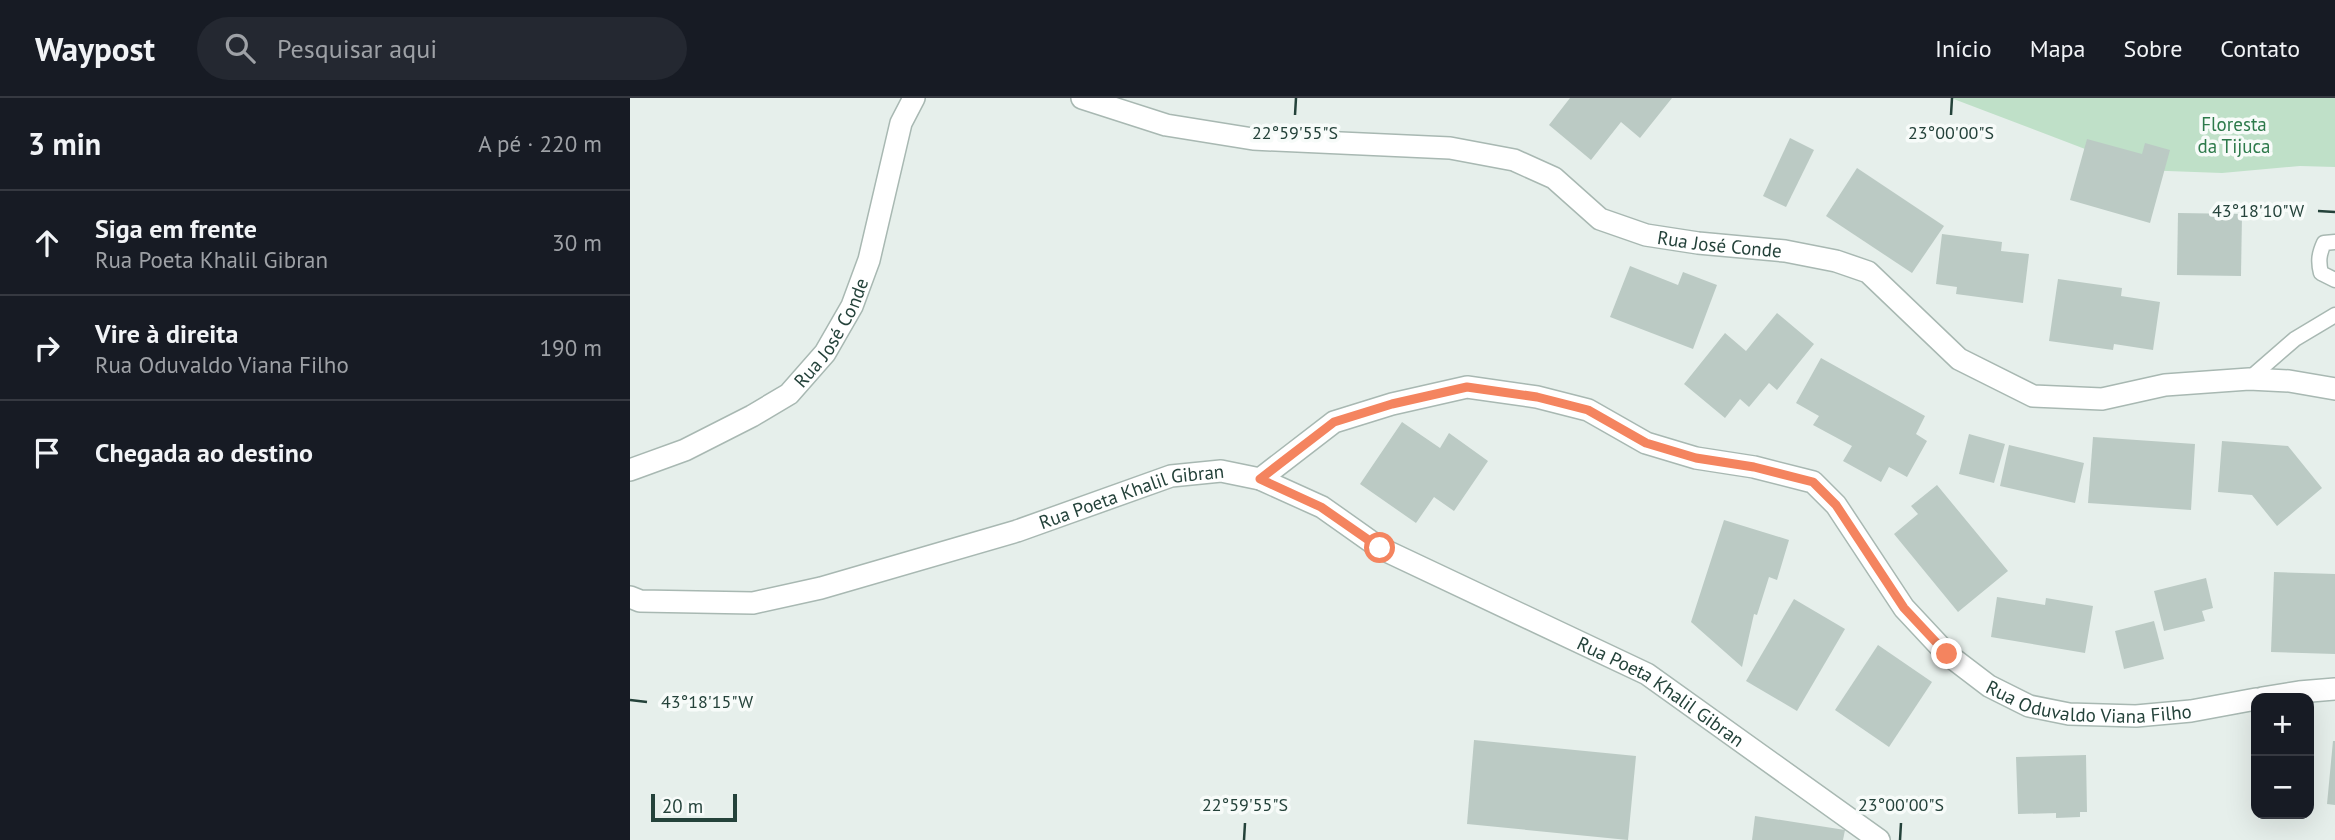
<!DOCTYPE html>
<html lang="pt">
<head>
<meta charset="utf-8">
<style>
  :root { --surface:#171b24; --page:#242831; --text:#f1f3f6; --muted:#9ea1a6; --line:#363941 }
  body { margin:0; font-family:"PT Sans",sans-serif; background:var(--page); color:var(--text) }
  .controls { position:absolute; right:21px; bottom:21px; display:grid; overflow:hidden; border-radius:14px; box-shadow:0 7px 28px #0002 }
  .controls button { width:63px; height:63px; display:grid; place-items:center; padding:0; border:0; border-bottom:2px solid var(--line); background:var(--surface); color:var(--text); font:35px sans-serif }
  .scale { position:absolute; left:21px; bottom:18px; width:86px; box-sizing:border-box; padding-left:7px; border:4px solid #24423a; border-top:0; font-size:19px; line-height:24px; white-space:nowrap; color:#24423a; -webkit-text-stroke:5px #f7fbf9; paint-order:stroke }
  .stop { position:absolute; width:21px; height:21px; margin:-16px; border:5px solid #f4845f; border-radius:50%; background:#fff }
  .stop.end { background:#f4845f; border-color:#fff; box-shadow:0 2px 7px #0008 }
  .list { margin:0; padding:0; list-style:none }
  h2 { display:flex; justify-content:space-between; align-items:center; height:91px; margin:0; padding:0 28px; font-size:30px }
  h2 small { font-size:23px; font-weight:400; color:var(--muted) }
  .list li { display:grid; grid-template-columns:46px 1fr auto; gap:21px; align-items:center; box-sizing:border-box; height:105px; padding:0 28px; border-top:2px solid var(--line) }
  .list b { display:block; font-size:26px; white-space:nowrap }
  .list p { margin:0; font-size:23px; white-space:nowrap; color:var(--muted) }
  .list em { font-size:23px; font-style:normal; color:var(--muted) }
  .icon { flex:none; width:38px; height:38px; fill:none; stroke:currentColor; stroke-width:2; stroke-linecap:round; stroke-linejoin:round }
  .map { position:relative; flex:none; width:1705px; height:742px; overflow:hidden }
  header { display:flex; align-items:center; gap:42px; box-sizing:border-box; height:98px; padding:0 35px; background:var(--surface); border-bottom:2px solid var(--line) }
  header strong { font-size:33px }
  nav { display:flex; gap:38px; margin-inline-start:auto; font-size:24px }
  .search { width:490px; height:63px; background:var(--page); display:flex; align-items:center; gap:18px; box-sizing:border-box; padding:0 24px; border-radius:38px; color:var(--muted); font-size:26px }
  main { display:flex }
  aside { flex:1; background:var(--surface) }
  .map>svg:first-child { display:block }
  .green { fill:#bfe0c8 }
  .building { fill:#bbcac4 }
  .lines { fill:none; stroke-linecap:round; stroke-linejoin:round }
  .lane-casing { stroke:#a8b8b2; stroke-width:17 }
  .street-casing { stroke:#a8b8b2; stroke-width:24 }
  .lane { stroke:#fff; stroke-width:14 }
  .street { stroke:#fff; stroke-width:21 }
  .route { stroke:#f4845f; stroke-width:9 }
  .ticks { fill:none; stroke:#24423a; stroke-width:2.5 }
  .labels { text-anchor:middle; stroke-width:7; stroke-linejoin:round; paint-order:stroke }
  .park-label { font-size:19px; fill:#2d7a4b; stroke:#f7fbf9 }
  .street-label { font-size:19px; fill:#24423a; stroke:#f7fbf9 }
  .ticks-label { font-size:18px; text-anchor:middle; fill:#24423a; stroke:#f7fbf9; stroke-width:7; stroke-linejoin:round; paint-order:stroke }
</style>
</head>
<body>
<header>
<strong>Waypost</strong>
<div class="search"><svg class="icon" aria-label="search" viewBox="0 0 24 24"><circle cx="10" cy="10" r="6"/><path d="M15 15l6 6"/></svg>Pesquisar aqui</div>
<nav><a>Início</a><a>Mapa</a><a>Sobre</a><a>Contato</a></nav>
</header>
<main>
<aside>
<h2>3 min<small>A pé · 220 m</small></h2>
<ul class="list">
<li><svg class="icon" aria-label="ahead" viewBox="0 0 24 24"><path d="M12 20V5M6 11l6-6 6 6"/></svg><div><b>Siga em frente</b><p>Rua Poeta Khalil Gibran</p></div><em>30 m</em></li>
<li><svg class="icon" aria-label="right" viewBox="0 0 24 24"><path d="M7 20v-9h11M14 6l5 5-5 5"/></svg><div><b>Vire à direita</b><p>Rua Oduvaldo Viana Filho</p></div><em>190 m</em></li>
<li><svg class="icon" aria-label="arrive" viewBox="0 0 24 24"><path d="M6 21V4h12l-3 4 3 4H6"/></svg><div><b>Chegada ao destino</b></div></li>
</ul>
</aside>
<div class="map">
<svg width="1705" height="742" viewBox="0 0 1705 742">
  <rect width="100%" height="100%" fill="#e6efeb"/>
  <polygon class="green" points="1321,0 1705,0 1705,69 1670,68 1592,75 1510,72"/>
  <g class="building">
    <polygon points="940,0 1042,0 1010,40 991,24 961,62 919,27"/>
    <polygon points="1160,40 1184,52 1156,109 1133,98"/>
    <polygon points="1457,41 1512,56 1515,45 1540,52 1520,125 1440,102"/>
    <polygon points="1227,70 1314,128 1282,175 1196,118"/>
    <polygon points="1548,115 1612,116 1611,178 1547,177"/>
    <polygon points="1312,136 1372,144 1371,153 1399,156 1393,205 1326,196 1327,189 1306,186"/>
    <polygon points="1000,168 1048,187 1053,174 1087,187 1063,251 980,219"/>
    <polygon points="1428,181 1492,190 1491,198 1530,204 1523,252 1484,246 1483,252 1419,243"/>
    <polygon points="1147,215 1184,246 1147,292 1139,285 1119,309 1110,301 1095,320 1054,286 1095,235 1116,253"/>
    <polygon points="1191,260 1295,318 1286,336 1297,343 1277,379 1259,369 1251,384 1213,363 1222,348 1183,327 1189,318 1166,305"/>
    <polygon points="772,324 810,350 819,335 858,363 824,413 804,399 786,425 730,386"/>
    <polygon points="1339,336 1375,346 1364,385 1329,376"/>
    <polygon points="1463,339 1565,346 1561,412 1458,405"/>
    <polygon points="1592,343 1658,348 1692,390 1647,428 1622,397 1588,394"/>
    <polygon points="1379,347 1454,365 1445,405 1370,388"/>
    <polygon points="1307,387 1378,473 1328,514 1264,436 1288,416 1281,408"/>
    <polygon points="1094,422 1159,442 1147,482 1139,479 1127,517 1124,516 1112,569 1061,524"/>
    <polygon points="1644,474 1705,476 1705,556 1641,554"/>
    <polygon points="1576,480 1583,510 1572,513 1575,523 1534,533 1524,493"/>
    <polygon points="1367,499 1415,507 1416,500 1463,508 1455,555 1361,539"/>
    <polygon points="1164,501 1215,531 1167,613 1116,583"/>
    <polygon points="1524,523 1534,561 1494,571 1485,533"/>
    <polygon points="1248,547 1302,584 1259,649 1205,612"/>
    <polygon points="844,642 1006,658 998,742 837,726"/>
    <polygon points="1703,643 1705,643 1705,707 1697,706"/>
    <polygon points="1456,657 1457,714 1450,714 1450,719 1426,720 1426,715 1388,716 1386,659"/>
    <polygon points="1125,718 1215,732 1213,742 1122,742"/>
  </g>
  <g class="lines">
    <defs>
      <g id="lane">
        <path d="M1705 144 1694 145C1689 156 1688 163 1691 175L1705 182"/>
        <polyline points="1619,281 1665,241 1705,217"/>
      </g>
      <g id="street">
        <path id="s1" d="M452 0 536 27 623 41 820 50 884 62 924 80 970 121 1016 137 1068 145 1155 153 1206 163 1238 174 1329 261 1403 298 1472 301 1535 287 1619 281 1659 283 1705 291"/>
        <path id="s2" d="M0 372 55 352 122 318 159 296 195 255 222 208 239 162 271 25 284 0"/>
        <path id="s3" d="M630 381 704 324 762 306 837 289 907 299 958 312 1016 345 1066 360 1124 369 1183 384 1206 407 1274 510 1317 556 1359 588 1399 608 1439 616 1506 618 1561 613 1626 601"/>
        <path id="s4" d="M0 499 10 503 123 505 191 490 387 433 541 378 591 373 630 381 692 409 750 450 1017 576 1249 742"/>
        <polyline points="1632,600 1669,594 1705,591"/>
      </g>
    </defs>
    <use href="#lane" class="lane-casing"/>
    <use href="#street" class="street-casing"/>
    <use href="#lane" class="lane"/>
    <use href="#street" class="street"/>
  </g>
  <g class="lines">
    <polyline class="route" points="750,450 691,409 630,381 704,324 762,306 837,289 907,299 958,312 1016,345 1066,360 1124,369 1183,384 1206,407 1274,510 1317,556"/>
  </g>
  <path class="ticks" d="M665 17 666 0M1321 17 1322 0M1688 113 1705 114M0 602 17 604M614 742 615 725M1270 742 1271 725"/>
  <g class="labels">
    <g class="park-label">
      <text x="1604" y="33">Floresta<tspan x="1604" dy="22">da Tijuca</tspan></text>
    </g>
    <g class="street-label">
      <text dy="7" stroke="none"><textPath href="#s1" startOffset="667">Rua José Conde</textPath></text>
      <text dy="7" stroke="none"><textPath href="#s2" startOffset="252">Rua José Conde</textPath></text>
      <text dy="7" stroke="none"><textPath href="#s4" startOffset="518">Rua Poeta Khalil Gibran</textPath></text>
      <text dy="7" stroke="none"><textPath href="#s4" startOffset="1106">Rua Poeta Khalil Gibran</textPath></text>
      <text dy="7" stroke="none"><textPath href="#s3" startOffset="968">Rua Oduvaldo Viana Filho</textPath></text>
    </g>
  </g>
  <g class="ticks-label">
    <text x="665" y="41">22°59'55"S</text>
    <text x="1321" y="41">23°00'00"S</text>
    <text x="1628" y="119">43°18'10"W</text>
    <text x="77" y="610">43°18'15"W</text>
    <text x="615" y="713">22°59'55"S</text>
    <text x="1271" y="713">23°00'00"S</text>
  </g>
</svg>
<div class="controls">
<button>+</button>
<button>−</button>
</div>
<div class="scale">20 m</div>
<div class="stop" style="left:750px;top:450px"></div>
<div class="stop end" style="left:1317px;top:556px"></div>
</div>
</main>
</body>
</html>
